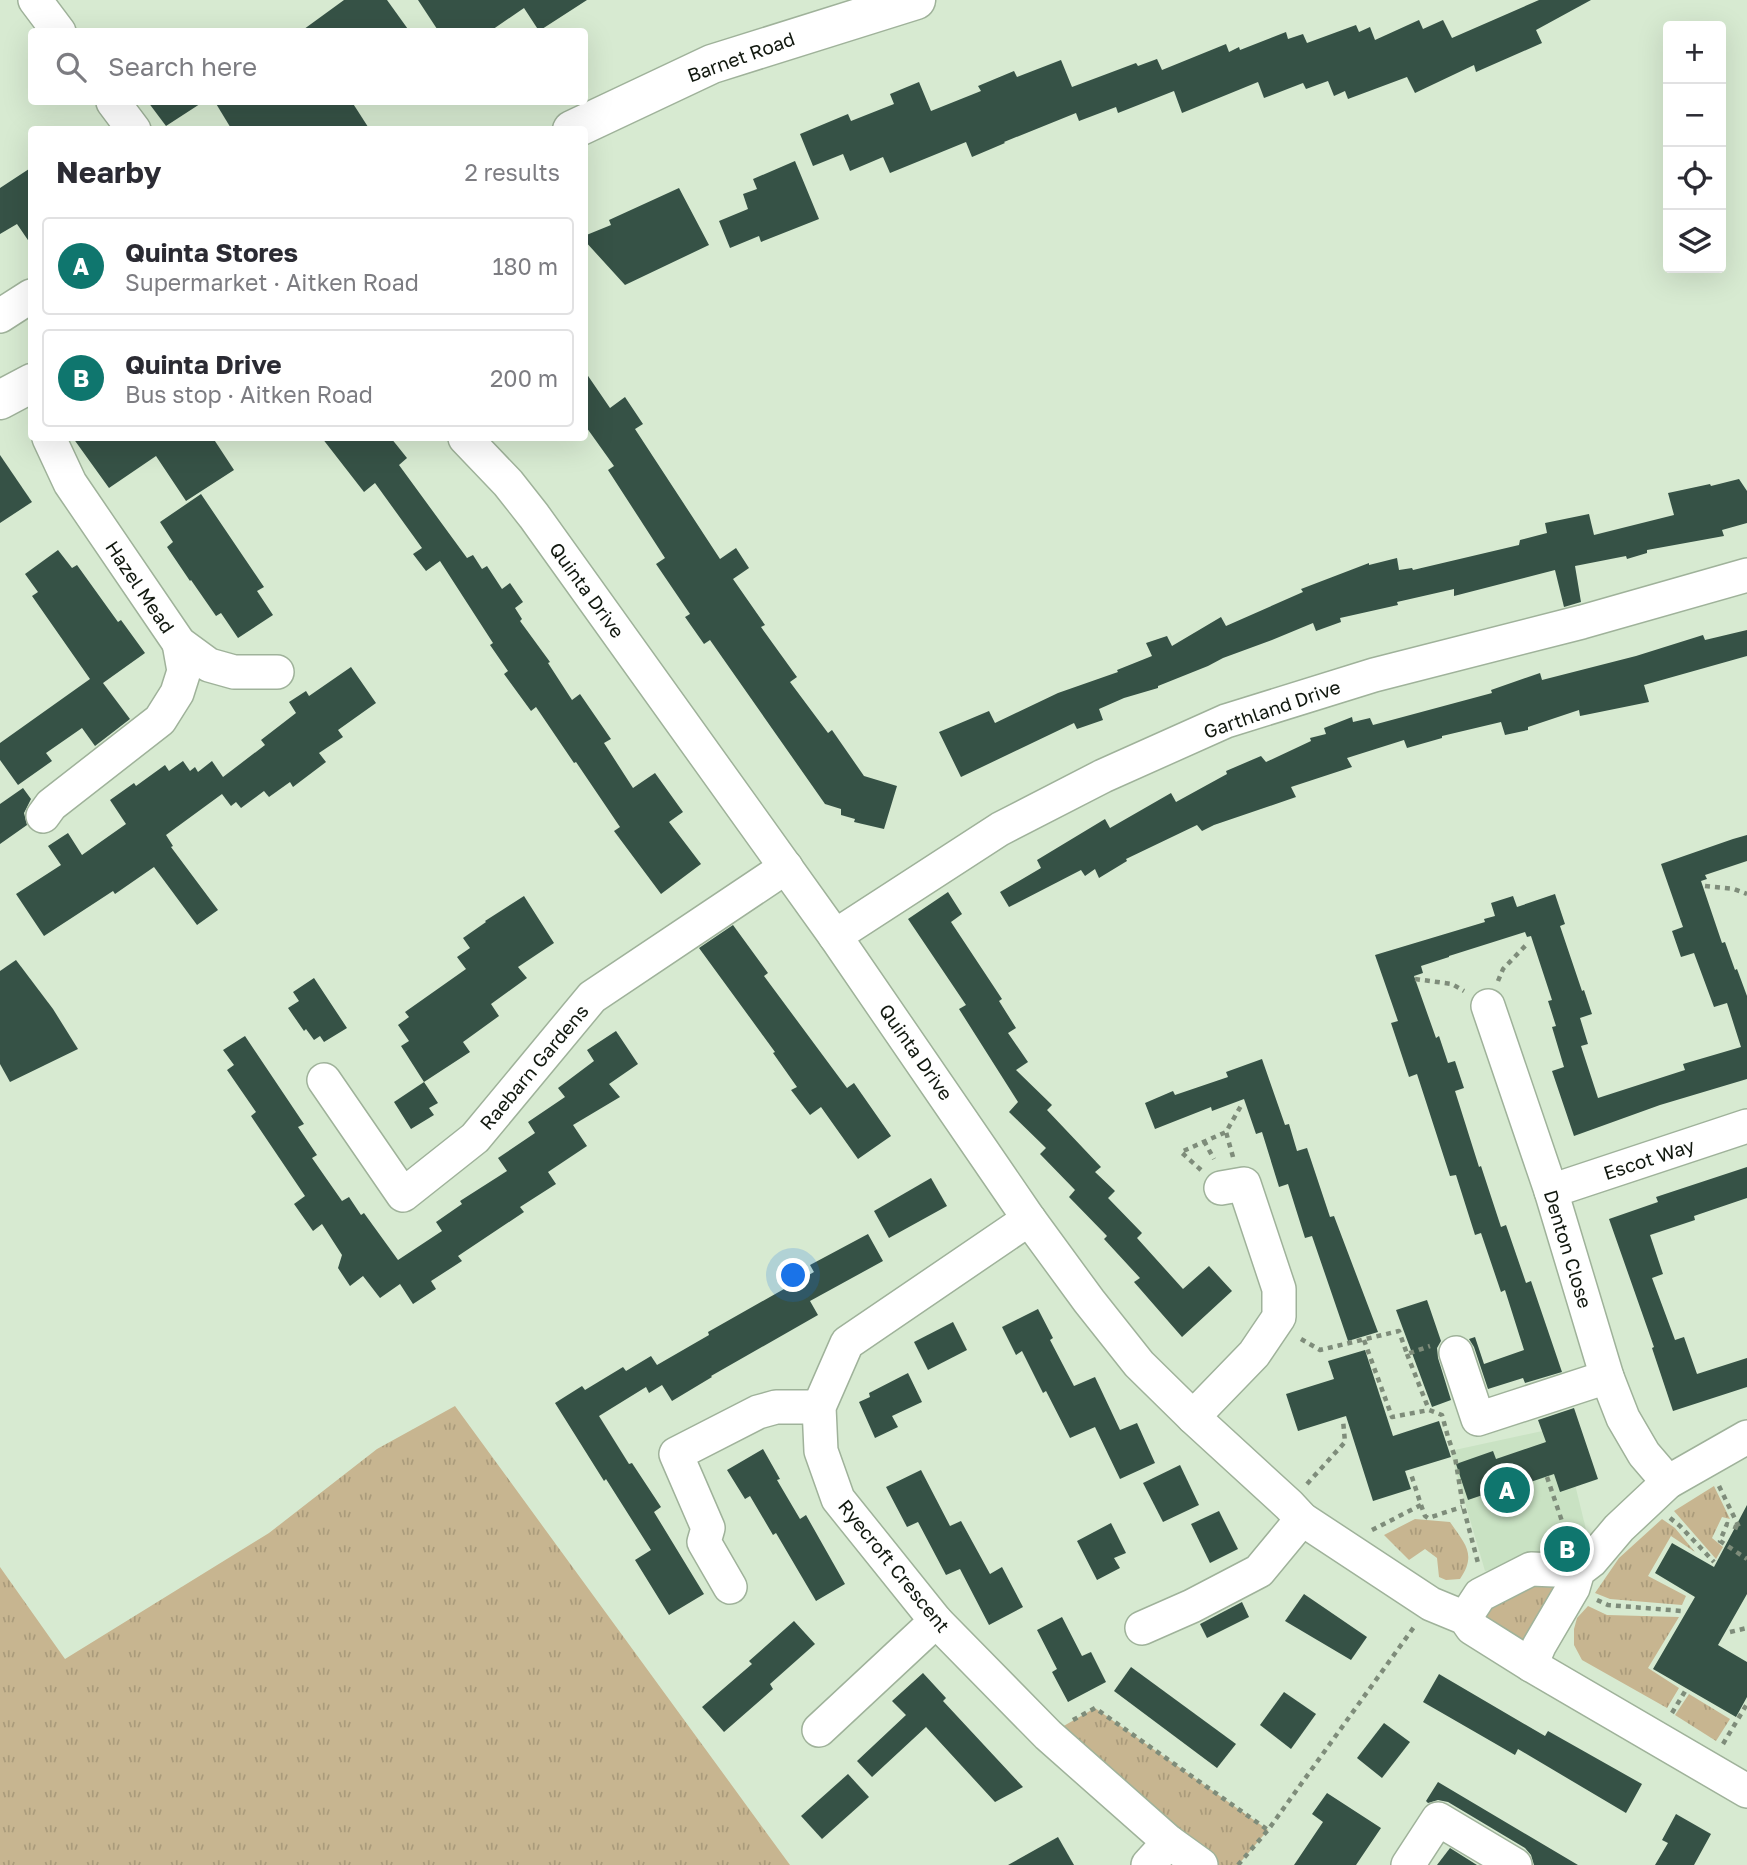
<!DOCTYPE html>
<html lang="en">
<head>
<meta charset="utf-8">
<style>
  :root { --surface:#fff; --page:#f7f7f7; --text:#2b2b33; --muted:#7c7c81; --line:#e1e1e2; --accent:#0f766e }
  body { margin:0; font-family:"Golos Text",sans-serif; background:var(--page); color:var(--text) }
  .controls { position:absolute; right:21px; top:21px; display:grid; overflow:hidden; border-radius:7px; box-shadow:0 7px 28px #0002 }
  .controls button { width:63px; height:63px; display:grid; place-items:center; padding:0; border:0; border-bottom:2px solid var(--line); background:var(--surface); color:var(--text); font:35px sans-serif }
  .you { position:absolute; left:794px; top:1276px; width:24px; height:24px; margin:-18px; border:5px solid #fff; border-radius:50%; background:#1a73e8; box-shadow:0 0 0 10px #1a73e833 }
  .badge { display:grid; place-items:center; width:46px; height:46px; border-radius:50%; background:var(--accent); color:#fff; font-size:23px; font-weight:700 }
  .pin { position:absolute; translate:-50% -50%; border:4px solid #fff; box-shadow:0 2px 7px #0006 }
  .list { margin:0; padding:0; list-style:none }
  h2 { display:flex; justify-content:space-between; align-items:center; height:91px; margin:0; padding:0 28px; font-size:30px }
  h2 small { font-size:23px; font-weight:400; color:var(--muted) }
  .list li { display:grid; grid-template-columns:46px 1fr auto; gap:21px; align-items:center; box-sizing:border-box; height:98px; margin:0 14px 14px; padding:0 14px; border:2px solid var(--line); border-radius:7px }
  .list b { display:block; font-size:26px; white-space:nowrap }
  .list p { margin:0; font-size:23px; white-space:nowrap; color:var(--muted) }
  .list em { font-size:23px; font-style:normal; color:var(--muted) }
  .icon { flex:none; width:38px; height:38px; fill:none; stroke:currentColor; stroke-width:2; stroke-linecap:round; stroke-linejoin:round }
  .map { position:relative; flex:none; width:1747px; height:1865px; overflow:hidden }
  .search { position:absolute; background:var(--surface); box-shadow:0 7px 28px #0002; left:28px; top:28px; width:560px; height:77px; display:flex; align-items:center; gap:18px; box-sizing:border-box; padding:0 24px; border-radius:7px; color:var(--muted); font-size:26px }
  .panel { position:absolute; background:var(--surface); box-shadow:0 7px 28px #0002; left:28px; top:126px; width:560px; height:315px; border-radius:7px }
  .map>svg:first-child { display:block }
  .built { fill:#c9e2c3 }
  .grass { fill:url(#grass-tufts) }
  .building { fill:#365246 }
  .lines { fill:none; stroke-linecap:round; stroke-linejoin:round }
  .minor-casing { stroke:#9fb29a; stroke-width:36 }
  .major-casing { stroke:#9fb29a; stroke-width:41 }
  .path { stroke:#7e8c7a; stroke-width:4.5; stroke-dasharray:5 5; stroke-linecap:butt }
  .minor { stroke:#fff; stroke-width:33 }
  .major { stroke:#fff; stroke-width:38 }
  .labels { text-anchor:middle; stroke-width:7; stroke-linejoin:round; paint-order:stroke }
  .street-label { font-size:19px; fill:#11180f; stroke:#fff }
</style>
</head>
<body>
<div class="map">
<svg width="1747" height="1865" viewBox="0 0 1747 1865">
  <defs>
    <pattern id="grass-tufts" width="24" height="20" patternUnits="userSpaceOnUse" patternTransform="scale(1.75)"><rect width="24" height="20" fill="#c7b590"/><path d="M3 7l-1-3M5 7V3M7 7l1-3M15 17l-1-3M17 17v-4M19 17l1-3" fill="none" stroke="#aa9b7b"/></pattern>
  </defs>
  <rect width="100%" height="100%" fill="#d7ead1"/>
  <polygon class="built" points="1561,1427 1591,1550 1485,1571 1450,1451"/>
  <g class="grass">
    <polygon points="455,1406 790,1865 0,1865 0,1567 65,1659 269,1533 377,1449"/>
    <polygon points="1714,1486 1730,1519 1722,1517 1712,1538 1723,1547 1716,1559 1674,1511"/>
    <path d="M1415 1519 1450 1522C1465 1544 1477 1554 1460 1579L1446 1580 1439 1577 1437 1558 1425 1549 1409 1560 1384 1535Z"/>
    <polygon points="1662,1519 1675,1528 1695,1552 1671,1536 1648,1576 1686,1596 1682,1605 1610,1599 1595,1593 1619,1558"/>
    <polygon points="1531,1569 1578,1571 1534,1660 1465,1618"/>
    <polygon points="1588,1606 1607,1615 1679,1617 1648,1668 1679,1688 1667,1708 1582,1660 1574,1645 1574,1629 1577,1618"/>
    <polygon points="1689,1694 1730,1719 1716,1741 1675,1715"/>
    <polygon points="1095,1708 1268,1830 1238,1865 1201,1865 1048,1735"/>
  </g>
  <g class="building">
    <polygon points="344,0 387,0 410,32 300,32"/>
    <polygon points="418,0 587,0 539,31 524,8 489,32 439,32"/>
    <polygon points="1539,0 1591,0 1536,30 1542,43 1476,72 1474,65 1415,93 1407,77 1348,99 1345,91 1334,96 1328,81 1306,89 1303,83 1264,98 1258,82 1182,113 1174,91 1118,113 1116,107 1079,121 1076,113 1004,142 1005,143 972,157 966,142 890,173 883,157 850,171 843,154 813,166 800,134 848,114 851,121 894,104 890,94 919,82 931,111 981,91 978,86 1014,71 1017,77 1061,60 1072,87 1136,63 1138,66 1157,59 1162,70 1226,44 1229,52 1239,47 1240,50 1286,32 1288,39 1303,34 1307,43 1356,25 1359,32 1370,27 1375,40 1419,20 1423,29 1443,20 1452,38"/>
    <polygon points="148,102 203,102 166,126"/>
    <polygon points="215,102 352,102 370,130 232,130"/>
    <polygon points="795,161 819,219 761,242 759,236 730,248 719,221 748,209 743,194 757,189 753,179"/>
    <polygon points="32,167 32,246 17,224 0,234 0,188"/>
    <polygon points="679,188 709,245 625,285 584,240 584,236 611,225 609,220"/>
    <polygon points="584,370 610,408 625,397 643,424 635,429 720,559 736,548 749,568 733,579 765,625 761,627 797,677 790,682 828,733 832,730 864,776 897,786 884,829 854,822 855,819 841,815 841,809 825,804 710,640 704,644 685,617 690,614 656,564 665,558 608,470 614,466 584,424"/>
    <polygon points="73,438 213,438 234,470 186,501 156,456 109,488"/>
    <polygon points="322,438 391,438 407,458 399,465 467,558 473,555 482,569 487,566 502,589 510,583 523,602 515,608 522,619 520,621 550,662 548,663 572,700 580,694 611,739 604,743 633,788 655,773 683,812 669,822 701,864 661,894 614,831 620,827 576,762 574,763 536,707 531,711 504,674 508,671 490,645 493,643 440,561 426,571 413,554 422,548 375,483 364,492"/>
    <polygon points="0,455 32,502 0,523"/>
    <polygon points="1739,479 1747,491 1747,523 1722,530 1724,536 1647,550 1647,553 1627,559 1626,556 1575,566 1581,602 1564,607 1555,570 1454,596 1454,589 1397,602 1398,605 1340,618 1341,622 1316,631 1313,623 1272,640 1223,658 1208,666 1158,686 1158,688 1124,698 1099,709 1103,720 1077,729 1074,723 961,777 939,732 989,711 995,723 1058,693 1118,672 1117,670 1152,656 1146,643 1167,636 1172,646 1221,617 1226,626 1303,592 1301,589 1369,563 1369,565 1397,558 1399,570 1412,568 1413,570 1519,545 1520,540 1547,533 1545,523 1589,514 1594,535 1674,515 1668,493 1710,484 1711,486"/>
    <polygon points="201,494 264,587 257,591 273,615 238,638 221,613 216,616 191,580 190,581 167,547 173,542 160,522"/>
    <polygon points="58,550 72,568 77,565 118,622 121,620 145,653 103,683 130,719 95,746 82,728 46,753 52,761 18,785 0,760 0,743 90,679 32,596 38,592 25,574"/>
    <polygon points="1747,630 1747,656 1644,685 1649,702 1580,716 1579,710 1528,727 1528,730 1505,735 1501,722 1442,736 1442,738 1407,748 1404,740 1347,758 1352,767 1291,787 1296,797 1214,825 1202,831 1197,825 1126,859 1127,861 1099,878 1095,869 1085,876 1081,870 1009,907 1000,892 1041,868 1037,860 1105,819 1110,828 1171,793 1176,802 1227,774 1226,771 1261,756 1266,762 1311,741 1310,738 1326,734 1324,728 1352,717 1353,722 1370,718 1373,725 1492,693 1491,690 1540,673 1542,680 1636,656 1703,635 1705,640"/>
    <polygon points="351,667 376,703 338,730 343,737 319,753 326,762 293,787 290,782 269,797 264,791 241,808 236,802 231,806 222,794 166,835 173,846 171,847 218,910 197,925 154,867 115,894 113,891 44,936 16,894 61,865 48,846 68,833 82,855 126,824 110,800 134,783 136,786 165,765 169,771 183,761 190,771 195,767 198,772 212,761 223,777 265,745 261,740 296,713 289,702 306,691 309,696"/>
    <polygon points="23,788 31,799 24,813 27,825 0,844 0,804"/>
    <polygon points="1747,835 1747,861 1705,875 1707,879 1701,881 1722,943 1725,942 1735,970 1737,969 1747,996 1747,1079 1660,1105 1574,1136 1552,1071 1564,1067 1552,1027 1556,1026 1548,1001 1552,1000 1531,936 1527,937 1525,932 1449,956 1449,957 1421,966 1423,973 1414,976 1436,1038 1439,1036 1448,1063 1455,1061 1464,1088 1455,1091 1479,1167 1481,1166 1501,1227 1506,1225 1526,1283 1531,1281 1562,1372 1525,1383 1523,1378 1488,1389 1474,1347 1469,1339 1475,1337 1484,1364 1524,1350 1505,1290 1501,1292 1481,1233 1475,1235 1456,1175 1450,1176 1417,1074 1409,1077 1391,1023 1398,1021 1375,955 1485,922 1484,919 1495,916 1491,903 1513,896 1517,907 1555,894 1565,924 1560,926 1582,991 1584,990 1592,1014 1580,1018 1588,1044 1581,1046 1598,1098 1685,1070 1683,1064 1741,1047 1727,1003 1714,1007 1694,953 1681,957 1672,931 1683,927 1661,864 1733,839"/>
    <polygon points="948,892 962,914 951,922 1002,999 999,1001 1016,1028 1008,1033 1028,1062 1016,1070 1052,1105 1047,1110 1101,1167 1095,1172 1115,1191 1108,1198 1142,1233 1137,1238 1183,1289 1209,1266 1232,1291 1182,1337 1134,1282 1140,1278 1104,1239 1107,1236 1069,1197 1075,1190 1040,1154 1046,1148 1009,1112 1018,1102 959,1009 966,1005 908,919"/>
    <polygon points="524,896 554,943 518,967 527,978 491,1004 499,1016 463,1042 470,1052 424,1082 401,1046 409,1041 398,1025 409,1017 405,1012 466,969 457,957 470,948 463,938 486,922 485,921"/>
    <polygon points="733,925 768,973 764,976 847,1088 854,1083 891,1136 858,1159 821,1107 810,1115 791,1090 797,1087 773,1053 775,1052 699,948"/>
    <polygon points="16,960 53,1009 78,1049 10,1082 0,1064 0,971"/>
    <polygon points="314,978 347,1028 324,1042 320,1036 314,1040 306,1029 304,1031 288,1008 299,1001 293,992"/>
    <polygon points="616,1031 638,1064 609,1084 620,1097 573,1125 587,1146 548,1172 556,1184 520,1207 524,1212 458,1256 462,1261 431,1281 436,1289 413,1304 400,1284 380,1298 363,1276 350,1286 338,1268 342,1255 322,1224 313,1231 294,1204 305,1196 251,1116 256,1112 227,1070 234,1065 223,1050 245,1036 304,1124 298,1127 317,1155 312,1158 342,1201 349,1197 361,1215 364,1213 398,1260 442,1231 436,1222 462,1204 460,1201 507,1171 498,1158 535,1133 528,1122 565,1097 558,1088 594,1061 587,1050"/>
    <polygon points="1262,1059 1285,1125 1289,1124 1297,1151 1307,1148 1330,1217 1334,1216 1378,1332 1348,1341 1312,1236 1305,1238 1288,1184 1279,1187 1262,1132 1256,1134 1244,1099 1212,1111 1211,1107 1155,1129 1145,1103 1173,1091 1175,1095 1228,1077 1226,1072"/>
    <polygon points="424,1082 438,1103 429,1108 434,1115 411,1129 394,1102"/>
    <polygon points="1747,1167 1747,1198 1694,1216 1695,1220 1650,1235 1663,1274 1652,1278 1675,1340 1684,1337 1697,1374 1747,1358 1747,1387 1673,1411 1652,1348 1654,1347 1609,1219 1658,1202 1656,1197"/>
    <polygon points="931,1178 947,1206 889,1238 874,1211"/>
    <polygon points="868,1234 883,1261 810,1301 818,1315 711,1376 712,1377 672,1401 662,1385 649,1393 646,1387 599,1416 629,1464 632,1463 661,1507 654,1512 704,1594 669,1615 635,1560 651,1550 606,1479 604,1481 555,1403 582,1386 585,1390 623,1367 626,1371 651,1356 657,1365 709,1335 708,1332 814,1272 810,1265"/>
    <polygon points="1427,1300 1441,1341 1437,1348 1438,1358 1451,1400 1432,1407 1396,1310"/>
    <polygon points="1038,1309 1053,1338 1050,1340 1074,1386 1095,1377 1120,1430 1137,1423 1155,1463 1120,1479 1095,1427 1070,1438 1046,1391 1043,1393 1022,1351 1016,1355 1002,1327"/>
    <polygon points="953,1322 967,1350 928,1370 914,1342"/>
    <polygon points="1365,1350 1393,1436 1439,1421 1451,1457 1405,1471 1411,1489 1373,1501 1346,1416 1298,1431 1286,1394 1334,1379 1328,1361"/>
    <polygon points="908,1373 922,1402 892,1416 898,1427 875,1438 859,1402 870,1397 869,1393"/>
    <polygon points="1574,1408 1598,1479 1560,1492 1554,1474 1507,1490 1506,1487 1468,1500 1456,1464 1493,1451 1496,1459 1546,1442 1538,1420"/>
    <polygon points="763,1449 780,1479 777,1480 800,1519 806,1515 845,1584 816,1601 776,1533 773,1535 750,1496 745,1499 727,1470"/>
    <polygon points="1180,1465 1199,1505 1163,1522 1143,1483"/>
    <polygon points="921,1470 950,1526 961,1521 990,1574 1002,1567 1023,1607 989,1625 960,1569 946,1575 918,1522 907,1527 886,1487"/>
    <polygon points="1747,1505 1747,1594 1718,1645 1747,1662 1747,1697 1736,1717 1653,1669 1695,1597 1655,1573 1672,1543 1714,1567"/>
    <polygon points="1219,1511 1238,1549 1210,1563 1191,1524"/>
    <polygon points="1111,1523 1126,1553 1114,1558 1120,1568 1097,1580 1077,1541"/>
    <polygon points="1304,1594 1367,1637 1351,1660 1285,1621"/>
    <polygon points="1242,1602 1249,1617 1207,1638 1200,1624"/>
    <polygon points="1062,1617 1082,1656 1091,1652 1106,1682 1068,1702 1052,1672 1057,1669 1037,1630"/>
    <polygon points="794,1621 815,1644 770,1684 773,1689 724,1732 702,1707 752,1664 749,1661"/>
    <polygon points="1131,1667 1236,1744 1217,1768 1114,1691"/>
    <polygon points="923,1673 946,1698 943,1701 1023,1787 995,1802 926,1727 872,1777 857,1761 906,1715 892,1701"/>
    <polygon points="1439,1674 1545,1736 1548,1731 1642,1784 1626,1813 1518,1749 1515,1755 1423,1702"/>
    <polygon points="1284,1692 1316,1714 1291,1749 1260,1725"/>
    <polygon points="1384,1723 1410,1742 1382,1778 1357,1758"/>
    <polygon points="848,1774 869,1797 822,1839 801,1816"/>
    <polygon points="1438,1782 1578,1865 1534,1865 1531,1855 1525,1848 1448,1802 1438,1800 1428,1803 1426,1801"/>
    <polygon points="1327,1793 1381,1828 1356,1865 1294,1865 1323,1822 1312,1814"/>
    <polygon points="1676,1814 1711,1834 1694,1865 1655,1865 1668,1843 1662,1840"/>
    <polygon points="1058,1837 1074,1865 1008,1865"/>
    <polygon points="1450,1848 1477,1865 1437,1865"/>
  </g>
  <g class="lines">
    <defs>
      <g id="minor">
        <polyline points="35,0 59,32"/>
        <polyline points="113,102 134,130"/>
        <polyline points="0,316 31,296"/>
        <polyline points="49,438 70,483 179,643 209,665 234,672 277,672"/>
        <polyline points="465,438 508,483 534,516 835,936 1029,1219 1089,1301 1139,1364 1193,1417 1289,1505 1302,1519 1431,1604 1465,1618 1472,1628 1531,1665 1747,1791"/>
        <polyline points="43,816 51,805 160,720 177,693 184,671 179,643"/>
        <polyline points="835,936 1000,829 1103,776 1226,721 1374,675 1582,622 1747,575"/>
        <polyline points="1488,1006 1551,1191 1607,1377 1623,1418 1644,1454 1668,1482"/>
        <polyline points="324,1080 403,1195 475,1138 592,997 786,867"/>
        <polyline points="1551,1191 1747,1126"/>
        <polyline points="1029,1219 847,1343 819,1407 821,1451 838,1499 936,1621 1048,1735 1169,1842 1201,1865"/>
        <polyline points="1456,1353 1478,1419 1607,1377"/>
        <polyline points="1193,1417 1254,1354 1279,1317 1279,1289 1244,1184 1221,1188"/>
        <polyline points="730,1587 704,1542 708,1528 676,1454 758,1412 776,1407 819,1407"/>
        <polyline points="1465,1618 1480,1595 1531,1569 1578,1571"/>
        <polyline points="1142,1628 1192,1606 1259,1571 1302,1519"/>
        <polyline points="1531,1665 1539,1646 1573,1588 1578,1571 1591,1561 1619,1528 1668,1482 1747,1437"/>
        <polyline points="819,1730 936,1621"/>
        <polyline points="1148,1865 1169,1842"/>
        <polyline points="1408,1865 1438,1819 1515,1865"/>
      </g>
      <g id="major">
        <polyline points="572,130 712,64 916,0"/>
        <polyline points="0,400 32,383"/>
      </g>
    </defs>
    <use href="#minor" class="minor-casing"/>
    <use href="#major" class="major-casing"/>
    <g class="path">
      <polyline points="1705,886 1734,889 1747,894"/>
      <polyline points="1415,979 1452,984 1464,991"/>
      <polyline points="1498,981 1503,969 1528,943"/>
      <polyline points="1204,1141 1214,1159"/>
      <polyline points="1233,1157 1226,1132 1242,1104"/>
      <polyline points="1201,1170 1181,1152 1226,1132"/>
      <polyline points="1301,1339 1320,1350 1399,1331 1407,1354 1430,1346"/>
      <polyline points="1364,1340 1392,1417 1429,1410 1442,1415 1448,1437 1455,1457 1463,1506 1478,1563"/>
      <polyline points="1407,1354 1429,1410"/>
      <polyline points="1547,1477 1566,1533 1573,1540"/>
      <polyline points="1307,1484 1345,1442 1343,1420"/>
      <polyline points="1719,1486 1740,1529 1727,1524 1720,1541 1747,1559"/>
      <polyline points="1421,1505 1425,1516 1428,1518 1462,1507"/>
      <polyline points="1670,1518 1680,1526 1714,1562"/>
      <polyline points="1372,1530 1421,1505 1411,1474"/>
      <polyline points="1597,1600 1608,1605 1682,1611"/>
      <polyline points="1730,1632 1747,1628"/>
      <polyline points="1672,1713 1687,1688"/>
      <polyline points="1073,1720 1095,1708 1268,1830"/>
      <polyline points="1723,1744 1747,1704"/>
      <polyline points="1238,1865 1268,1830 1414,1627"/>
    </g>
    <use href="#minor" class="minor"/>
    <use href="#major" class="major"/>
  </g>
  <g class="labels">
    <g class="street-label">
      <text transform="translate(741 57) rotate(-20)" y="7">Barnet Road</text>
      <text transform="translate(140 587) rotate(56)" y="7">Hazel Mead</text>
      <text transform="translate(587 590) rotate(54)" y="7">Quinta Drive</text>
      <text transform="translate(1272 709) rotate(-19)" y="7">Garthland Drive</text>
      <text transform="translate(916 1052) rotate(55)" y="7">Quinta Drive</text>
      <text transform="translate(534 1067) rotate(-50)" y="7">Raebarn Gardens</text>
      <text transform="translate(1649 1159) rotate(-18)" y="7">Escot Way</text>
      <text transform="translate(1568 1249) rotate(73)" y="7">Denton Close</text>
      <text transform="translate(894 1566) rotate(51)" y="7">Ryecroft Crescent</text>
    </g>
  </g>
</svg>
<div class="controls">
<button>+</button>
<button>−</button>
<button><svg class="icon" aria-label="locate" viewBox="0 0 24 24"><circle cx="12" cy="12" r="6"/><path d="M12 2v4M12 18v4M2 12h4M18 12h4"/></svg></button>
<button><svg class="icon" aria-label="layers" viewBox="0 0 24 24"><path d="M12 4l9 5-9 5-9-5zM3 14l9 5 9-5"/></svg></button>
</div>
<div class="you"></div>
<div class="pin badge" style="left:1507px;top:1490px">A</div>
<div class="pin badge" style="left:1567px;top:1549px">B</div>
<div class="search"><svg class="icon" aria-label="search" viewBox="0 0 24 24"><circle cx="10" cy="10" r="6"/><path d="M15 15l6 6"/></svg>Search here</div>
<section class="panel">
<h2>Nearby<small>2 results</small></h2>
<ul class="list">
<li><span class="badge">A</span><div><b>Quinta Stores</b><p>Supermarket · Aitken Road</p></div><em>180 m</em></li>
<li><span class="badge">B</span><div><b>Quinta Drive</b><p>Bus stop · Aitken Road</p></div><em>200 m</em></li>
</ul>
</section>
</div>
</body>
</html>
